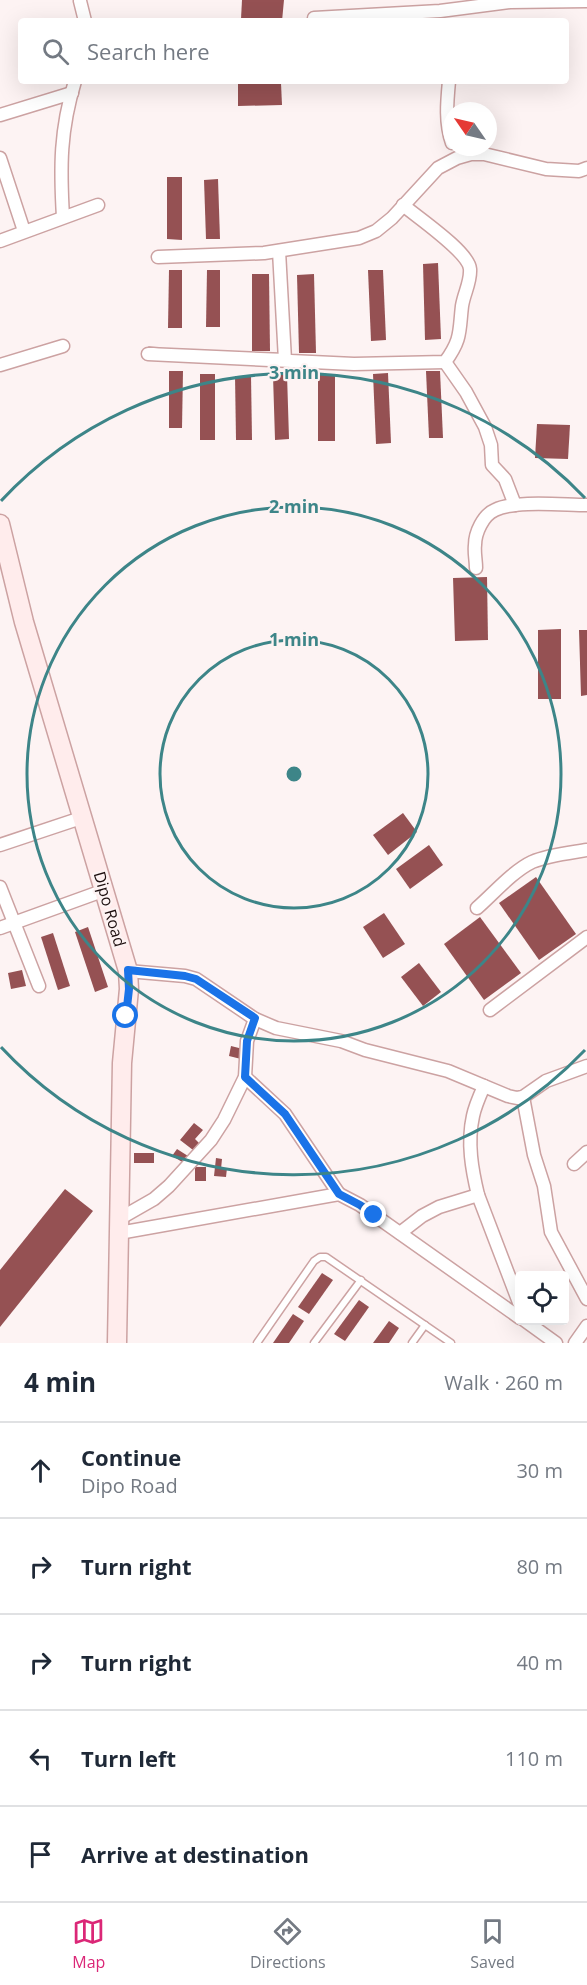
<!DOCTYPE html>
<html lang="en">
<head>
<meta charset="utf-8">
<style>
  :root { --surface:#fff; --page:#f2f2f3; --text:#1f2937; --muted:#747a83; --line:#e0e1e3; --accent:#db2777 }
  body { margin:0; font-family:"Open Sans",sans-serif; background:var(--page); color:var(--text) }
  .controls { position:absolute; right:18px; bottom:18px; display:grid; overflow:hidden; border-radius:6px; box-shadow:0 6px 24px #0002 }
  .controls button { width:54px; height:54px; display:grid; place-items:center; padding:0; border:0; border-bottom:2px solid var(--line); background:var(--surface); color:var(--text); font:30px sans-serif }
  .compass { position:absolute; left:443px; top:102px; width:54px; height:54px; border-radius:50%; background:var(--surface); box-shadow:0 6px 24px #0002; rotate:304deg }
  .stop { position:absolute; width:18px; height:18px; margin:-14px; border:4px solid #1a73e8; border-radius:50%; background:#fff }
  .stop.end { background:#1a73e8; border-color:#fff; box-shadow:0 2px 6px #0008 }
  .list { margin:0; padding:0; list-style:none }
  h2 { display:flex; justify-content:space-between; align-items:center; height:78px; margin:0; padding:0 24px; font-size:26px }
  h2 small { font-size:20px; font-weight:400; color:var(--muted) }
  .list li { display:grid; grid-template-columns:39px 1fr auto; gap:18px; align-items:center; box-sizing:border-box; height:96px; padding:0 24px; border-top:2px solid var(--line) }
  .list b { display:block; font-size:22px; white-space:nowrap }
  .list p { margin:0; font-size:20px; white-space:nowrap; color:var(--muted) }
  .list em { font-size:20px; font-style:normal; color:var(--muted) }
  .icon { flex:none; width:33px; height:33px; fill:none; stroke:currentColor; stroke-width:2; stroke-linecap:round; stroke-linejoin:round }
  .map { position:relative; flex:none; width:587px; height:1343px; overflow:hidden }
  .search { position:absolute; background:var(--surface); box-shadow:0 6px 24px #0002; left:18px; right:18px; top:18px; height:66px; display:flex; align-items:center; gap:15px; box-sizing:border-box; padding:0 21px; border-radius:6px; color:var(--muted); font-size:22px }
  .sheet { height:558px; background:var(--surface) }
  nav { display:flex; justify-content:space-around; align-items:center; box-sizing:border-box; height:84px; border-top:2px solid var(--line); background:var(--surface); font-size:16px; color:var(--muted) }
  nav a { display:grid; justify-items:center; gap:3px }
  nav .on { color:var(--accent) }
  .map>svg:first-child { display:block }
  .building { fill:#955153 }
  .lines { fill:none; stroke-linecap:round; stroke-linejoin:round }
  .lane-casing { stroke:#cca2a2; stroke-width:9 }
  .street-casing { stroke:#cca2a2; stroke-width:15 }
  .secondary-casing { stroke:#cca2a2; stroke-width:21 }
  .lane { stroke:#fff; stroke-width:6 }
  .street { stroke:#fff; stroke-width:12 }
  .secondary { stroke:#ffecec; stroke-width:18 }
  .route { stroke:#1a73e8; stroke-width:8 }
  .ring { fill:none; stroke:#3d8588; stroke-width:3 }
  .labels { text-anchor:middle; stroke-width:4.5; stroke-linejoin:round; paint-order:stroke }
  .street-label { font-size:16px; fill:#1c0e0e; stroke:#fdf3f3 }
  .centre { fill:#3d8588; stroke:#fdf3f3; stroke-width:3 }
  .ring-label { font-size:18px; text-anchor:middle; font-weight:bold; fill:#3d8588; stroke:#fdf3f3; stroke-width:4.5; stroke-linejoin:round; paint-order:stroke }
</style>
</head>
<body>
<div class="map">
<svg width="587" height="1343" viewBox="0 0 587 1343">
  <rect width="100%" height="100%" fill="#fdf3f3"/>
  <g class="building">
    <polygon points="242,0 284,0 282,21 241,19"/>
    <polygon points="281,83 282,105 238,106 238,84"/>
    <polygon points="167,177 182,177 182,240 167,239"/>
    <polygon points="218,179 220,239 206,239 204,180"/>
    <polygon points="438,263 441,339 425,340 423,264"/>
    <polygon points="169,270 182,270 182,328 168,328"/>
    <polygon points="207,270 220,270 220,327 206,327"/>
    <polygon points="368,270 383,270 386,340 371,341"/>
    <polygon points="252,274 269,274 270,351 252,351"/>
    <polygon points="314,274 316,353 299,353 297,275"/>
    <polygon points="169,371 183,371 182,428 169,428"/>
    <polygon points="426,371 440,371 443,438 429,438"/>
    <polygon points="388,373 391,443 376,444 373,374"/>
    <rect x="200" y="374" width="15" height="66"/>
    <polygon points="287,374 289,439 275,440 273,375"/>
    <rect x="318" y="375" width="17" height="66"/>
    <polygon points="235,376 251,376 252,440 236,440"/>
    <polygon points="537,424 570,425 568,459 535,458"/>
    <polygon points="487,577 488,640 455,641 453,578"/>
    <polygon points="561,629 561,699 538,699 538,630"/>
    <polygon points="579,630 587,630 587,695 581,696"/>
    <polygon points="403,813 417,832 388,855 373,835"/>
    <polygon points="429,845 443,865 410,889 396,869"/>
    <polygon points="536,877 576,934 539,960 499,903"/>
    <polygon points="384,913 405,944 383,958 363,927"/>
    <polygon points="480,917 521,973 484,1000 444,944"/>
    <polygon points="88,927 108,987 95,992 75,932"/>
    <polygon points="53,933 70,986 58,990 41,937"/>
    <polygon points="419,963 441,992 423,1006 401,977"/>
    <polygon points="22,970 26,986 11,989 8,973"/>
    <polygon points="231,1046 243,1049 241,1059 229,1056"/>
    <polygon points="194,1123 203,1130 195,1139 199,1143 193,1150 180,1140"/>
    <polygon points="177,1149 188,1156 184,1163 172,1156"/>
    <rect x="134" y="1153" width="20" height="10"/>
    <polygon points="216,1158 222,1159 221,1169 227,1168 226,1177 214,1176"/>
    <rect x="195" y="1167" width="11" height="14"/>
    <polygon points="65,1189 93,1211 0,1327 0,1270"/>
    <polygon points="322,1273 333,1280 309,1314 298,1307"/>
    <polygon points="359,1300 369,1307 345,1341 334,1334"/>
    <polygon points="293,1314 304,1321 289,1343 273,1343"/>
    <polygon points="389,1321 399,1328 389,1343 373,1343"/>
  </g>
  <g class="lines">
    <defs>
      <g id="lane">
        <polyline points="257,1343 314,1261 320,1257 326,1257 451,1343"/>
        <polyline points="314,1343 361,1280"/>
        <polyline points="412,1343 425,1325"/>
      </g>
      <g id="street">
        <polyline points="80,1 85,21"/>
        <polyline points="314,18 440,11 510,2 587,1"/>
        <path d="M449 81C447 102 445 123 452 143"/>
        <polyline points="0,115 72,93"/>
        <polyline points="0,158 24,231"/>
        <path d="M63 217C60 167 60 130 75 81"/>
        <polyline points="0,241 98,205"/>
        <path d="M279 251 285 360 148 354 354 364 445 362C462 339 459 331 462 306 464 293 471 282 470 269 469 252 417 217 403 205"/>
        <polyline points="158,257 264,253 359,238 376,231 392,218 438,168 457,158 471,154 484,154 546,169 579,171 587,168"/>
        <polyline points="445,362 466,392 485,427 491,445 492,465 505,479 515,505"/>
        <polyline points="0,365 63,346"/>
        <path d="M476 568C476 560 474 552 475 545 475 533 483 515 495 510 515 500 563 505 587 505"/>
        <polyline points="0,845 84,817"/>
        <polyline points="0,887 39,986"/>
        <path d="M477 908C493 894 513 871 532 862 548 855 569 853 587 850"/>
        <polyline points="0,928 105,890"/>
        <polyline points="128,971 185,976 196,979 255,1019 276,1028 341,1041 365,1050 448,1071 508,1096 517,1098 523,1097 546,1081 587,1066"/>
        <polyline points="490,1010 587,937"/>
        <polyline points="245,1077 285,1114 339,1194"/>
        <polyline points="523,1097 534,1155 544,1186 551,1232 587,1299"/>
        <polyline points="574,1164 587,1152"/>
        <path d="M478 1195C472 1170 467 1143 473 1116 475 1106 480 1095 484 1086"/>
        <polyline points="119,1219 154,1199 169,1186 211,1140 224,1120 245,1077 247,1041 255,1019"/>
        <polyline points="119,1233 339,1194 360,1205 520,1318"/>
        <polyline points="400,1233 422,1216 439,1207 478,1195 520,1305"/>
        <polyline points="524,1320 556,1343"/>
        <polyline points="575,1343 587,1326"/>
      </g>
      <polyline id="secondary" points="0,524 24,622 128,971 129,989 122,1063 117,1343"/>
    </defs>
    <use href="#lane" class="lane-casing"/>
    <use href="#street" class="street-casing"/>
    <use href="#secondary" class="secondary-casing"/>
    <use href="#lane" class="lane"/>
    <use href="#street" class="street"/>
    <use href="#secondary" class="secondary"/>
  </g>
  <g class="lines">
    <polyline class="route" points="126,1016 129,989 128,970 185,976 196,979 255,1018 247,1041 245,1077 285,1114 339,1194 360,1205 374,1215"/>
  </g>
  <g class="ring">
    <circle cx="294" cy="774" r="134"/>
    <circle cx="294" cy="774" r="267"/>
    <path d="M585 1050A401 401 0 0 1 1 1047M1 501A401 401 0 0 1 585 498"/>
  </g>
  <g class="labels">
    <g class="street-label">
      <text transform="translate(110 909) rotate(74)" y="6">Dipo Road</text>
    </g>
  </g>
  <circle cx="294" cy="774" r="9" class="centre"/>
  <g class="ring-label">
    <text x="294" y="379">3 min</text>
    <text x="294" y="513">2 min</text>
    <text x="294" y="646">1 min</text>
  </g>
</svg>
<div class="controls">
<button><svg class="icon" aria-label="locate" viewBox="0 0 24 24"><circle cx="12" cy="12" r="6"/><path d="M12 2v4M12 18v4M2 12h4M18 12h4"/></svg></button>
</div>
<svg class="compass" viewBox="-18 -18 36 36"><path d="M0-13l5 13h-10z" fill="#e53935"/><path d="M0 13l5-13h-10z" fill="#747a83"/></svg>
<div class="stop" style="left:126px;top:1016px"></div>
<div class="stop end" style="left:374px;top:1215px"></div>
<div class="search"><svg class="icon" aria-label="search" viewBox="0 0 24 24"><circle cx="10" cy="10" r="6"/><path d="M15 15l6 6"/></svg>Search here</div>
</div>
<section class="sheet">
<h2>4 min<small>Walk · 260 m</small></h2>
<ul class="list">
<li><svg class="icon" aria-label="ahead" viewBox="0 0 24 24"><path d="M12 20V5M6 11l6-6 6 6"/></svg><div><b>Continue</b><p>Dipo Road</p></div><em>30 m</em></li>
<li><svg class="icon" aria-label="right" viewBox="0 0 24 24"><path d="M7 20v-9h11M14 6l5 5-5 5"/></svg><div><b>Turn right</b></div><em>80 m</em></li>
<li><svg class="icon" aria-label="right" viewBox="0 0 24 24"><path d="M7 20v-9h11M14 6l5 5-5 5"/></svg><div><b>Turn right</b></div><em>40 m</em></li>
<li><svg class="icon" aria-label="left" viewBox="0 0 24 24"><path d="M17 20v-9H6M10 6l-5 5 5 5"/></svg><div><b>Turn left</b></div><em>110 m</em></li>
<li><svg class="icon" aria-label="arrive" viewBox="0 0 24 24"><path d="M6 21V4h12l-3 4 3 4H6"/></svg><div><b>Arrive at destination</b></div></li>
</ul>
</section>
<nav>
<a class="on"><svg class="icon" aria-label="map" viewBox="0 0 24 24"><path d="M3 6l6-2 6 2 6-2v14l-6 2-6-2-6 2zM9 4v14M15 6v14"/></svg>Map</a>
<a><svg class="icon" aria-label="directions" viewBox="0 0 24 24"><path d="M12 3l9 9-9 9-9-9zM9 14v-3h6M13 9l2 2-2 2"/></svg>Directions</a>
<a><svg class="icon" aria-label="saved" viewBox="0 0 24 24"><path d="M7 4h10v16l-5-4-5 4z"/></svg>Saved</a>
</nav>
</body>
</html>
